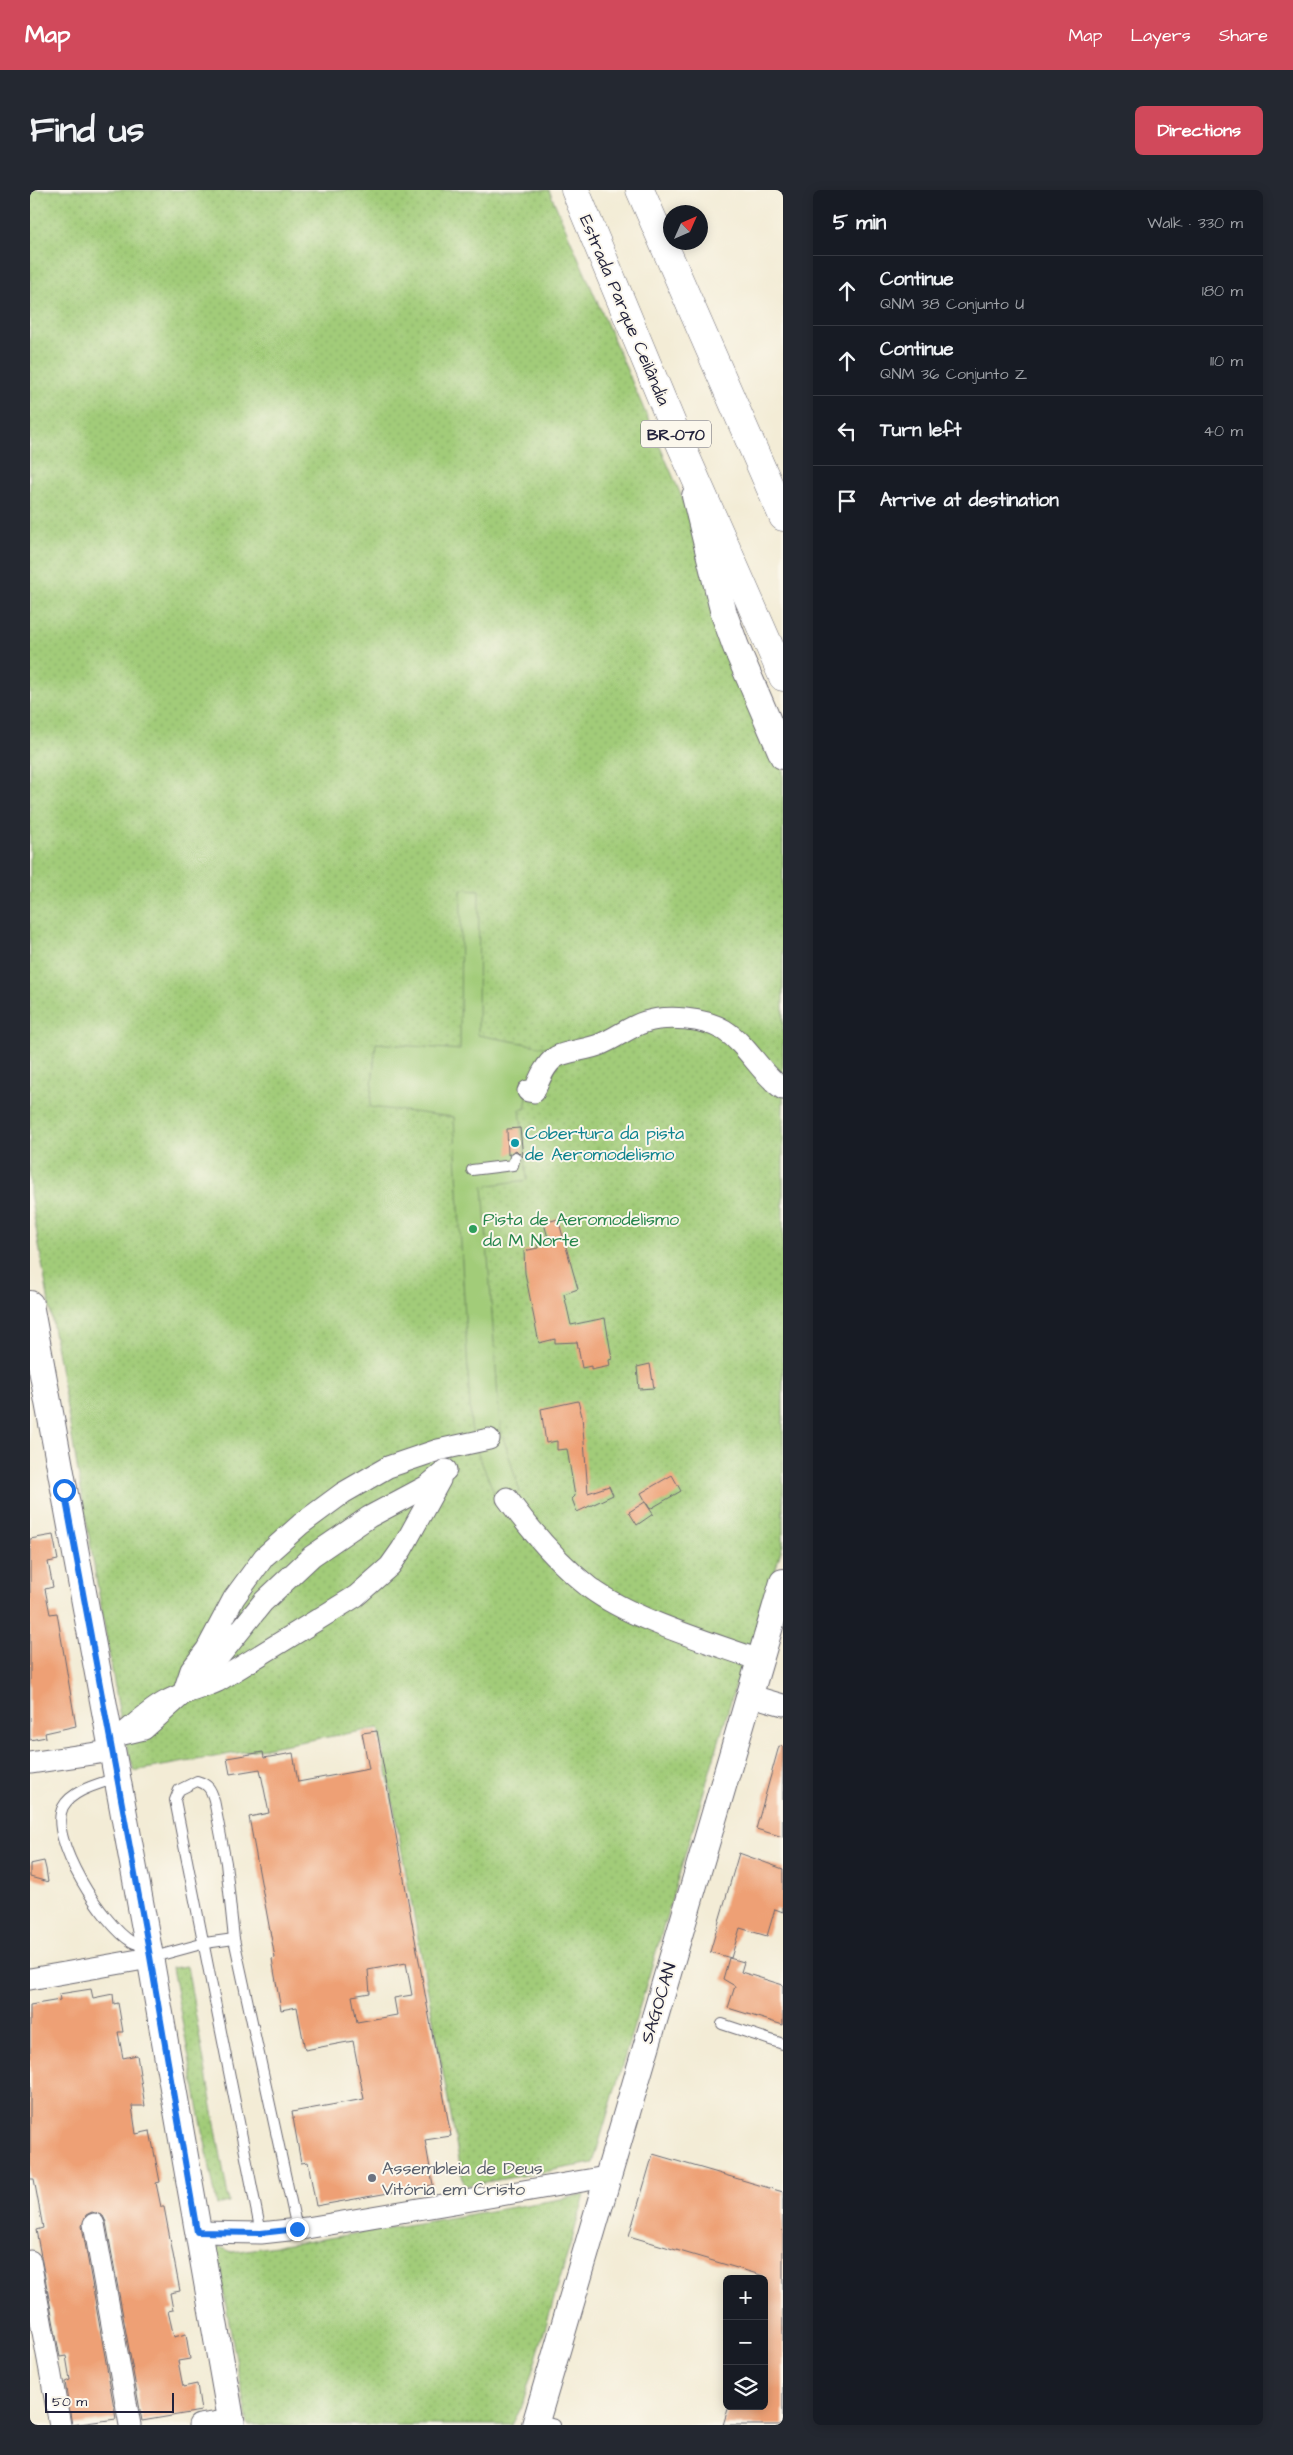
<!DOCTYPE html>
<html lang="en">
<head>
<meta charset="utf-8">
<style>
  :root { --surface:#171b24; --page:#242831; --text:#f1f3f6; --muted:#9ea1a6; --line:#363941; --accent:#d1495b }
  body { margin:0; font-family:"Architects Daughter",sans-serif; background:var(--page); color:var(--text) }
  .controls { position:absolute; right:15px; bottom:15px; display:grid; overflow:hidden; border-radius:8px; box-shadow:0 2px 12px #0003 }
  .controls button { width:45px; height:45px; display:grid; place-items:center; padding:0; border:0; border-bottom:1px solid var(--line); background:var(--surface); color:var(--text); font:25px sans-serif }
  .compass { position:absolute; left:633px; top:15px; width:45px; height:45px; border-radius:50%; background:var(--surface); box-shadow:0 2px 12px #0003; rotate:45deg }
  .scale { position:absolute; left:15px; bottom:12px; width:129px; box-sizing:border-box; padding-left:5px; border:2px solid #22223b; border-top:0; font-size:14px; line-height:18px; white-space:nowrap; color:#22223b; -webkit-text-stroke:4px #fbf7ec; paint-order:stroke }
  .stop { position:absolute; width:15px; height:15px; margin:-11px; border:4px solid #1a73e8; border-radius:50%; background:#fff }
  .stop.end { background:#1a73e8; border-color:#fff; box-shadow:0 1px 5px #0008 }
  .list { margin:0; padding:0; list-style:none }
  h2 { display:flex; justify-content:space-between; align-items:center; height:65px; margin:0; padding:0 20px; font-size:21px }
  h2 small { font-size:16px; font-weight:400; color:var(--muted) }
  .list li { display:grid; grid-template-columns:32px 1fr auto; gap:15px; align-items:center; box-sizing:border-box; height:70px; padding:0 20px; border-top:1px solid var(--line) }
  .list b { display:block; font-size:19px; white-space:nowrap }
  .list p { margin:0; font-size:16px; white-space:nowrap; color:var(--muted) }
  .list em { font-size:16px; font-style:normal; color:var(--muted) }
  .icon { flex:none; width:28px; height:28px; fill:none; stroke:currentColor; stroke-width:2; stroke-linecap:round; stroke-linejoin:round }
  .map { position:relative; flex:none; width:753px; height:2235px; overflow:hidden; border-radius:8px }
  header { display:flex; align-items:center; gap:30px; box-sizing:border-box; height:70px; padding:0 25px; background:var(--accent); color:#fff }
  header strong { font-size:24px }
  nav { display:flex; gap:28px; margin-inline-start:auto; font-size:18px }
  .intro { display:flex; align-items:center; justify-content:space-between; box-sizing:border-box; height:120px; padding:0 30px }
  h1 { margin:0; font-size:35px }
  .button { padding:12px 22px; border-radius:8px; background:var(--accent); color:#fff; font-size:18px; font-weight:700 }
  main { display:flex; gap:30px; padding:0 30px }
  aside { flex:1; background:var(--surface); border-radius:8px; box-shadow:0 2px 12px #0003 }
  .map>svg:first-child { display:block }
  .grass { fill:url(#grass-dots); stroke:#62775a }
  .garden { fill:#a2cc79; stroke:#62775a }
  .building { fill:#eea075; fill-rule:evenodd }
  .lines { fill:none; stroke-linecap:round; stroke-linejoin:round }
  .service-casing { stroke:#6b6971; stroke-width:12 }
  .minor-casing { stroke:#6b6971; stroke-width:23 }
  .tertiary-casing { stroke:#6b6971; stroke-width:28 }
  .motorway-casing { stroke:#6b6971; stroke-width:29 }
  .service { stroke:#fff; stroke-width:10 }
  .minor { stroke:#fff; stroke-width:21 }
  .tertiary { stroke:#fff; stroke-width:26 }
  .motorway { stroke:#fff; stroke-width:28 }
  .route { stroke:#1a73e8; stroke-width:6 }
  .culture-dot { fill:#0f9aa8; stroke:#fbf7ec; stroke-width:2 }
  .leisure-dot { fill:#2e9e5b; stroke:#fbf7ec; stroke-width:2 }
  .worship-dot { fill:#6b7280; stroke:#fbf7ec; stroke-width:2 }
  .labels { text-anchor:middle; stroke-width:4; stroke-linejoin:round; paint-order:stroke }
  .shield { fill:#fbf7ec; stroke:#636270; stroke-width:1 }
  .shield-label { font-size:16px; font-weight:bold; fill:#22223b }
  .street-label { font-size:18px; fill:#22223b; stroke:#fbf7ec }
  .culture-label { font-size:18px; fill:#0d838f; stroke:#fbf7ec; text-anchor:start }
  .leisure-label { font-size:18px; fill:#27864d; stroke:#fbf7ec; text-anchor:start }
  .worship-label { font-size:18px; fill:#5b616d; stroke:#fbf7ec; text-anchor:start }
</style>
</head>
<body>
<header>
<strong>Map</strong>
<nav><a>Map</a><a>Layers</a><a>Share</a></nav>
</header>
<div class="intro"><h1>Find us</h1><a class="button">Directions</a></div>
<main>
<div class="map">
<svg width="753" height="2235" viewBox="0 0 753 2235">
  <defs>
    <pattern id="grass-dots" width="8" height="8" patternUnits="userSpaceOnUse" patternTransform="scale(1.25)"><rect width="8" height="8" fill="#a2cc79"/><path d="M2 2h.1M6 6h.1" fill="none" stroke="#8baf6a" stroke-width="1.8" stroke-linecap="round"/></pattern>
  </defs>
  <rect width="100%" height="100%" fill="#fbf7ec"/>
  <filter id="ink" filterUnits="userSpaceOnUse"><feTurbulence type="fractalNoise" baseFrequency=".02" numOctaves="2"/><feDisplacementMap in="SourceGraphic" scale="10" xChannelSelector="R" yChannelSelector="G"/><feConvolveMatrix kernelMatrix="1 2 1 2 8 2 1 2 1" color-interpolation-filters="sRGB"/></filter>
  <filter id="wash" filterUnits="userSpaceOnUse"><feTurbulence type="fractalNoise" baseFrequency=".0096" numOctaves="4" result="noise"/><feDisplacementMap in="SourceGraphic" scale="20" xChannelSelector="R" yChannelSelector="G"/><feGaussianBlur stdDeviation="1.12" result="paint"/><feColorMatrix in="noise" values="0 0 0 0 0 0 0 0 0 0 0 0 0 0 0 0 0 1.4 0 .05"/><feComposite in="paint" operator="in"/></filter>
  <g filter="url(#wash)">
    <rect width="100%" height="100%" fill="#f3ecd6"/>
    <g class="grass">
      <polygon points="0,0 519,0 667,342 686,423 753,580 753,1354 721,1461 711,1477 563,1973 434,1996 349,1538 104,1581 93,1544 0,1003"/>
      <polygon points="157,1776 199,2012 187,2015 142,1778"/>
      <polygon points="555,2005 492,2216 482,2235 218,2235 185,2055 202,2062 281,2051"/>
    </g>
    <polygon class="garden" points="431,699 449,700 448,845 525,859 500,890 495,919 490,919 497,990 453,996 470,1237 490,1302 469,1314 446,1259 441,1236 424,927 340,917 346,853 430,860"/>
    <g id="blocks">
      <g class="building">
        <polygon points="490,938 493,967 486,960 478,965 477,939"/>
        <polygon points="528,1029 548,1099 534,1104 541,1135 575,1128 582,1169 579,1170 580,1176 561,1180 561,1176 552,1178 547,1152 525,1153 525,1149 509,1153 495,1083 494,1061 508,1058 507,1049 518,1048 514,1033"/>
        <polygon points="620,1174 624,1198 609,1199 607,1177"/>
        <polygon points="548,1211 552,1226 558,1303 579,1296 583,1305 547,1322 542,1309 545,1306 537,1259 527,1260 527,1251 516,1253 511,1219"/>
        <polygon points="642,1285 651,1301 620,1319 611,1303"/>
        <polygon points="615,1312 623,1324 607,1335 599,1322"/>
        <polygon points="23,1345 28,1370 18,1372 23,1397 15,1399 20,1424 27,1423 46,1536 15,1543 16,1547 0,1550 0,1349"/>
        <path d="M347 1541 421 1946 395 1950 403 1995 286 2016 278 1972 271 1973 262 1922 334 1909 323 1851 275 1860 267 1817 251 1820 242 1769 245 1768 219 1627 239 1623 230 1579 200 1584 197 1568 233 1562 234 1568 263 1563 268 1592 339 1579 332 1543ZM376 1773 382 1805 364 1808 367 1825 327 1832 322 1806 340 1803 338 1780Z"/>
        <polygon points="749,1556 753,1557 753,1647 726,1639"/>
        <polygon points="709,1663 753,1679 753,1722 745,1719 737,1746 710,1738 701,1768 680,1762"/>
        <polygon points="14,1671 16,1679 18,1692 0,1687 0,1674"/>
        <polygon points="699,1768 714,1772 711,1782 753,1795 753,1835 698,1818 705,1796 693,1789"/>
        <polygon points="61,1799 63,1808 83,1804 84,1814 88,1813 93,1842 88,1842 93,1868 107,1865 115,1916 102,1916 106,1944 120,1941 130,1992 126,1993 131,2017 134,2017 150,2101 140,2103 143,2120 138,2121 144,2147 156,2144 160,2169 148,2171 153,2197 167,2194 171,2221 112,2231 76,2032 73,2026 62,2022 56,2025 52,2036 86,2229 42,2235 35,2192 40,2190 36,2166 30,2167 6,2040 13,2038 4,1989 0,1989 0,1815 30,1810 29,1804"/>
        <polygon points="623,1964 753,2002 753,2235 693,2235 699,2216 734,2216 734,2086 599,2046"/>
      </g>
    </g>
  </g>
  <g filter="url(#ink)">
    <use href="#blocks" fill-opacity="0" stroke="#6b6971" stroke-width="1"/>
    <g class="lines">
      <defs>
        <g id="service">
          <polyline points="442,980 483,975 485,967"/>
          <path d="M86 1588C69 1594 42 1600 33 1617 17 1648 74 1736 102 1752 107 1755 112 1755 117 1755"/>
          <polyline points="120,1768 175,1753 204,1749"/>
          <polyline points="692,1834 753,1854"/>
          <path d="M231 2043 145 1610 149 1600 167 1591C178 1594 181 1599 184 1610L196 1673 204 1749 267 2039"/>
          <polyline points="507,2230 525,2235"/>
        </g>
        <g id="minor">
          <path d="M498 901 504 902C509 890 515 874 526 867 537 861 558 860 571 854 586 848 599 837 615 832 637 825 674 828 694 840 718 855 730 883 753 899"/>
          <polyline points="416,1280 397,1296 339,1327 282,1366 233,1412 172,1488 153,1504 161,1480 177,1459 204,1408 234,1367 271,1334 313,1303 358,1277 408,1260 459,1249"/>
          <path d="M477 1308C501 1341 528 1373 560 1398 603 1430 679 1452 729 1470"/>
          <path d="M153 1504 114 1539 93 1544C107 1533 121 1519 137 1511 153 1502 171 1499 188 1491L326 1406 360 1376 372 1359 410 1290"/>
          <polyline points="718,1505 753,1515"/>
          <polyline points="0,1573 81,1561"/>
          <polyline points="0,1789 120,1768"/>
          <polyline points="64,2034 100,2235"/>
          <polyline points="167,2042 231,2043 277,2038 576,1987"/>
          <polyline points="0,2071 30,2235"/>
          <polyline points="169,2235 201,2230"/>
        </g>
        <g id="tertiary">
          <polyline points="665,306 694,424 706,457 753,566"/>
          <polyline points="0,1114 118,1755 202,2235"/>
          <polyline points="505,2235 753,1392"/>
        </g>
        <g id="motorway">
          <polyline points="545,0 650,253 753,487"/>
          <polyline points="610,0 753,327"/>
        </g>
      </defs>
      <use href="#service" class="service-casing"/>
      <use href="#minor" class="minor-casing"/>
      <use href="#tertiary" class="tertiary-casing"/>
      <use href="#motorway" class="motorway-casing"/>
      <use href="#service" class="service"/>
      <use href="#minor" class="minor"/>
      <use href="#tertiary" class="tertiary"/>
      <use href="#motorway" class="motorway"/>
    </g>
  </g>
  <g class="lines" filter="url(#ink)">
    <polyline class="route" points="34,1300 118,1755 167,2042 231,2043 267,2039"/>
  </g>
  <circle class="culture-dot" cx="485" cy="953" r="5"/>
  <circle class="leisure-dot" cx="443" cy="1039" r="5"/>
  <circle class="worship-dot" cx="342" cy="1988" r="5"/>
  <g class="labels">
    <rect class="shield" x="611" y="230.5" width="70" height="27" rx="4"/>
    <g class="shield-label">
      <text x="646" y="250">BR-070</text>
    </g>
    <g class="street-label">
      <text transform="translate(595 120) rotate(67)" y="6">Estrada Parque Ceilândia</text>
      <text transform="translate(628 1813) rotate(-73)" y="6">SAGOCAN</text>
    </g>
    <g class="culture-label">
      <text x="495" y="949">Cobertura da pista<tspan x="495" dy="21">de Aeromodelismo</tspan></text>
    </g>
    <g class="leisure-label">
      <text x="453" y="1035">Pista de Aeromodelismo<tspan x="453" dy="21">da M Norte</tspan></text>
    </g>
    <g class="worship-label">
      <text x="352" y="1984">Assembleia de Deus<tspan x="352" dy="21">Vitória em Cristo</tspan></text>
    </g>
  </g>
</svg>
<div class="controls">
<button>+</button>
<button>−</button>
<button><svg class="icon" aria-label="layers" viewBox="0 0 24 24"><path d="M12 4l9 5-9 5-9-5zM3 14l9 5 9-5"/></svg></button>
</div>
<svg class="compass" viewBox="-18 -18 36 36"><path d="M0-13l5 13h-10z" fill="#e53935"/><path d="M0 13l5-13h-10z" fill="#9ea1a6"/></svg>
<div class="scale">50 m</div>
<div class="stop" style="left:34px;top:1300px"></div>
<div class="stop end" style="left:267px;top:2039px"></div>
</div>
<aside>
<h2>5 min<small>Walk · 330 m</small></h2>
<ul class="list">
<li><svg class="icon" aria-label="ahead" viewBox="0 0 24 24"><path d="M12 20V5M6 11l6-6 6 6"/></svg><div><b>Continue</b><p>QNM 38 Conjunto U</p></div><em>180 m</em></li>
<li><svg class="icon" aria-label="ahead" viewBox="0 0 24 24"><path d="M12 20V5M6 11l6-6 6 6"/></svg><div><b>Continue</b><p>QNM 36 Conjunto Z</p></div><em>110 m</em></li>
<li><svg class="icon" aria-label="left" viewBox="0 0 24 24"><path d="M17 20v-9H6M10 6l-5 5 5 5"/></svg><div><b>Turn left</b></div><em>40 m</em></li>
<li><svg class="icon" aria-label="arrive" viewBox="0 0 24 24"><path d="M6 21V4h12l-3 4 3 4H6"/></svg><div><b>Arrive at destination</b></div></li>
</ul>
</aside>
</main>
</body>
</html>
